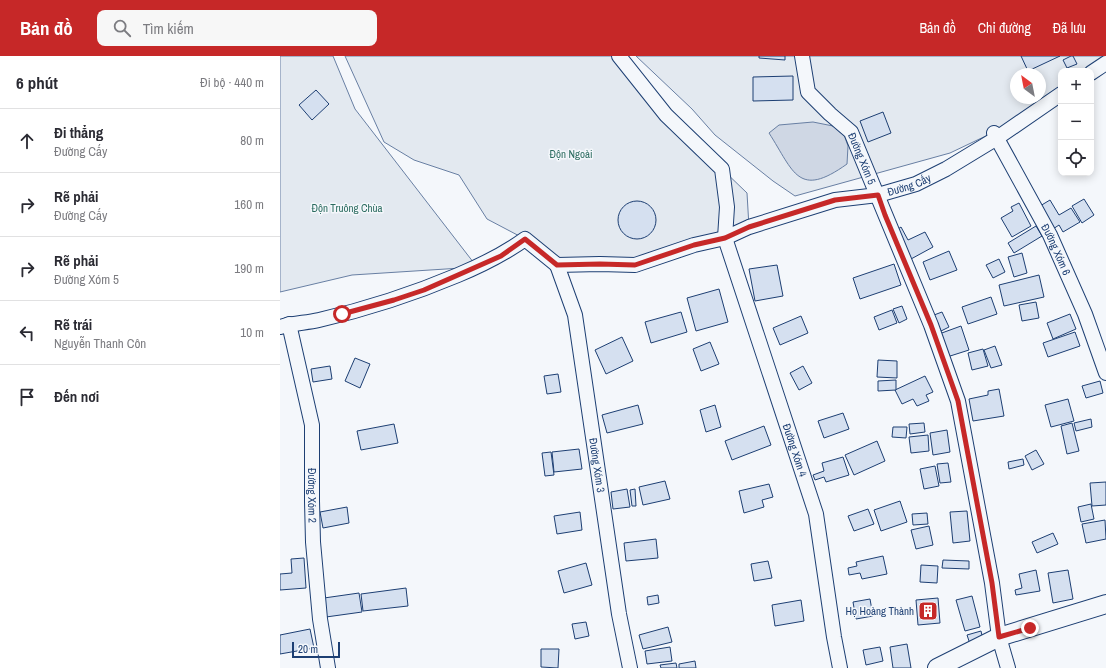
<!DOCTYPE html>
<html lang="vi">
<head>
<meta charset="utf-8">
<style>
  :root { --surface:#fff; --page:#f7f7f7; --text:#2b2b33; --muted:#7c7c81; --line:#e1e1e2; --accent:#c62828 }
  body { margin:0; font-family:"Archivo Narrow",sans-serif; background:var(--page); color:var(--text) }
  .controls { position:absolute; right:12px; top:12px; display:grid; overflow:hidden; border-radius:8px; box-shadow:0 2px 10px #0003 }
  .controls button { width:36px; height:36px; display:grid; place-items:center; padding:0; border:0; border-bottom:1px solid var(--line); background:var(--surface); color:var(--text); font:20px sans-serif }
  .compass { position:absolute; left:730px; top:12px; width:36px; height:36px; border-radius:50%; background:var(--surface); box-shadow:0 2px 10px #0003; rotate:328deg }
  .scale { position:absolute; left:12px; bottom:10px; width:48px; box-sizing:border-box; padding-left:4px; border:2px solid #1d3f73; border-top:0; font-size:11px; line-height:14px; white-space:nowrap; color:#1d3f73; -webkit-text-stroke:3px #f4f7fb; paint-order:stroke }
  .stop { position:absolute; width:12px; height:12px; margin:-9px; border:3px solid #c62828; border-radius:50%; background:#fff }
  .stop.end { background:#c62828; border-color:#fff; box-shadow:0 1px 4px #0008 }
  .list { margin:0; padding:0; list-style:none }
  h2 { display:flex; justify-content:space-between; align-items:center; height:52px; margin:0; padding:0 16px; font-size:17px }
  h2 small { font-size:13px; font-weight:400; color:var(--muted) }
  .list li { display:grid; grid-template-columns:26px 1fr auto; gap:12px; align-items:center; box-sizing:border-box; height:64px; padding:0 16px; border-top:1px solid var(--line) }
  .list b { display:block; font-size:15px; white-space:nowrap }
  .list p { margin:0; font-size:13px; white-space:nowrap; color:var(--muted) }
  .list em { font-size:13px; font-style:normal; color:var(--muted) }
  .icon { flex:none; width:22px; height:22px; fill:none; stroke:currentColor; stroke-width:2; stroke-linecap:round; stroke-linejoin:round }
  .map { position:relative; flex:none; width:826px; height:612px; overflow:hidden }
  header { display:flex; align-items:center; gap:24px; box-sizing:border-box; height:56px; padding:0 20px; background:var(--accent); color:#fff }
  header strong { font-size:19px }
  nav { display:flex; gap:22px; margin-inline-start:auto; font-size:14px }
  .search { width:280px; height:36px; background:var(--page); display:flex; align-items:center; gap:10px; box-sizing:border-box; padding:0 14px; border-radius:8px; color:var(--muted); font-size:15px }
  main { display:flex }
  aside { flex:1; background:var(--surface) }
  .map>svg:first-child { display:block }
  .green { fill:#e3e9f0; stroke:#687fa3; fill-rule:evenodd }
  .water { fill:#cfd7e4; stroke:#687fa3 }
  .building { fill:#d5e0f0; stroke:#1d3f73 }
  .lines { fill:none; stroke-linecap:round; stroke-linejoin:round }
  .minor-casing { stroke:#1d3f73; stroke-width:16 }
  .tertiary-casing { stroke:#1d3f73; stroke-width:20 }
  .minor { stroke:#f4f7fb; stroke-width:14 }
  .tertiary { stroke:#f4f7fb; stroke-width:18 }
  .route { stroke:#c62828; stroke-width:5 }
  .labels { text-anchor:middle; stroke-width:3; stroke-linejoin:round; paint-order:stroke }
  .park-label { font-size:11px; fill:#2c6c60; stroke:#f4f7fb }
  .street-label { font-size:11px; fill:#1d3f73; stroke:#f4f7fb }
  .poi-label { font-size:11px; fill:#1d3f73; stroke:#f4f7fb; text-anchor:end }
</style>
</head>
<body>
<header>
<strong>Bản đồ</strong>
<div class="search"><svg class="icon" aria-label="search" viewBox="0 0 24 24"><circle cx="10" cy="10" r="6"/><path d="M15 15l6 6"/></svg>Tìm kiếm</div>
<nav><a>Bản đồ</a><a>Chỉ đường</a><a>Đã lưu</a></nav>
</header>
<main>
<aside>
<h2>6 phút<small>Đi bộ · 440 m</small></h2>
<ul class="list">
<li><svg class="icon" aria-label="ahead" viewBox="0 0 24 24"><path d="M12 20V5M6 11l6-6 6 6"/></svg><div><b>Đi thẳng</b><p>Đường Cấy</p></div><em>80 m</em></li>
<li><svg class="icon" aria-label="right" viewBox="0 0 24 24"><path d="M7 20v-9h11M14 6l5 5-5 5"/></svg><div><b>Rẽ phải</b><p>Đường Cấy</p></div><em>160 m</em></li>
<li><svg class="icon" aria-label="right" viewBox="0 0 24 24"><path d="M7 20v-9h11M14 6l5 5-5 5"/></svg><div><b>Rẽ phải</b><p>Đường Xóm 5</p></div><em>190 m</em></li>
<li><svg class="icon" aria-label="left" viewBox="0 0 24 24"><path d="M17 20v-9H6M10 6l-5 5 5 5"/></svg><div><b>Rẽ trái</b><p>Nguyễn Thanh Côn</p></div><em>10 m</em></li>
<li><svg class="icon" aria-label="arrive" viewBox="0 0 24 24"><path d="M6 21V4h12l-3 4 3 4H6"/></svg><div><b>Đến nơi</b></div></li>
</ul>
</aside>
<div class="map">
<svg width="826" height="612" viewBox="0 0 826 612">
  <rect width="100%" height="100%" fill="#f4f7fb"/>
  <g class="green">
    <polygon points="0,0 53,0 75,53 197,211 72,219 0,236"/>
    <polygon points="65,0 339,0 386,59 467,137 469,171 355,209 277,209 245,183 207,163 179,119 134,104 104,86"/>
    <path d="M356 0H826V6L811 15H781V37L752 58 670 97 515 140 493 125 435 79 412 53ZM736 18H760V42H736Z"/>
  </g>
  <path class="water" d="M533 66 553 70 563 76 568 90 567 108C518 143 514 116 489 77L499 69Z"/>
  <g class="building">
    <polygon points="479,0 505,0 505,4 479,2"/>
    <polygon points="741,0 780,0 748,15"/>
    <polygon points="791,0 793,0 797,8 787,12 783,4"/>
    <polygon points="513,20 513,44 473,45 473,21"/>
    <polygon points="36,34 49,48 32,64 19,49"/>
    <polygon points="603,56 611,77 588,86 580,65"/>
    <polygon points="804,143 814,159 802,167 792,150"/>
    <polygon points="770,144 779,159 791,152 800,166 783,176 779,169 773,173 760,150"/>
    <circle cx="357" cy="164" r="19"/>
    <polygon points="739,147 751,170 732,181 721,162 733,155 731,151"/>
    <polygon points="756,170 762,180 734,197 728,187"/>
    <polygon points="621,171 628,184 645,176 653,191 631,203 615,175"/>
    <polygon points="669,195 677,214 650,224 643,206"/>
    <polygon points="742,197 747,217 734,221 728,201"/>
    <polygon points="719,203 725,216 713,222 706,209"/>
    <polygon points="614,208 621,229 580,243 573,222"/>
    <polygon points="497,209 503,240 475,245 469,213"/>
    <polygon points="759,219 764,241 724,250 719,229"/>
    <polygon points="439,233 448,266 416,275 407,242"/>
    <polygon points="711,241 717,258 688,268 682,251"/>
    <polygon points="756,246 759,262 742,265 739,249"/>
    <polygon points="622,250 627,263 619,267 613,253"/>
    <polygon points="612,254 617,267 599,274 594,261"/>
    <polygon points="401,256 407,276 371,287 365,266"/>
    <polygon points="662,256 669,271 661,275 654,259"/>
    <polygon points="790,258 796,273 773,283 767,267"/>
    <polygon points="521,260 528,277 500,289 493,272"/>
    <polygon points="681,270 689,294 667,301 659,278"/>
    <polygon points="795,276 800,290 768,301 763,287"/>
    <polygon points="342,281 353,305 326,318 315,294"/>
    <polygon points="430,286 439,308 421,315 413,293"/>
    <polygon points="715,290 722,309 711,312 704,294"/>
    <polygon points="703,293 708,310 692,314 688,297"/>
    <polygon points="75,302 90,308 80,332 65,325"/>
    <polygon points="598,304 617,305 617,322 597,321"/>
    <polygon points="50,310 52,323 33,326 31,313"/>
    <polygon points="523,310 532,327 519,334 510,317"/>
    <polygon points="278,318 281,336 267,338 264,320"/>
    <polygon points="645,320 653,336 646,339 649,345 637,350 633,343 622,348 615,334"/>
    <polygon points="616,324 616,334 598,335 598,325"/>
    <polygon points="820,325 823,337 806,342 802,330"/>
    <polygon points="719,333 724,360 693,365 689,343 708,339 708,335"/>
    <polygon points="788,343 794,365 771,371 765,349"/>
    <polygon points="358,349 363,368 327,377 322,359"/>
    <polygon points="435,349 441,371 426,376 420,354"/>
    <polygon points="563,357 569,373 544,382 538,365"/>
    <polygon points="811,363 812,371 796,375 794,367"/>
    <polygon points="644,367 645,376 630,378 629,368"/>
    <polygon points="792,367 799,395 787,398 781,370"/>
    <polygon points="114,368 118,387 81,394 77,375"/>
    <polygon points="484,370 491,389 452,404 445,385"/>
    <polygon points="613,371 627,371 626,382 612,381"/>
    <polygon points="667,374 670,396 653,399 650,377"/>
    <polygon points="648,379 649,395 631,397 629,381"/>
    <polygon points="597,385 605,405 574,419 565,399"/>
    <polygon points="299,393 302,413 274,416 272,396"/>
    <polygon points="756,394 764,408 752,414 745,400"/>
    <polygon points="271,396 274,419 265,420 262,397"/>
    <polygon points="563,401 569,419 546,426 544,421 535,424 533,419 544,415 542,407"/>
    <polygon points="743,403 744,409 729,413 728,406"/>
    <polygon points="668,407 671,426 660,427 657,408"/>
    <polygon points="655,410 659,430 644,433 640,413"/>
    <polygon points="385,425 390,443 363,449 359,431"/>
    <polygon points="826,426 826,449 812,450 810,427"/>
    <polygon points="489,428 493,441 482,444 484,451 464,457 459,435"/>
    <polygon points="347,433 350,451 333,453 331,436"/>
    <polygon points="355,433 356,450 352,450 350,434"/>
    <polygon points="620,445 627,466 601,475 594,454"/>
    <polygon points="811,448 814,463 801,466 798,451"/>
    <polygon points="67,451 69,467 43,472 40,456"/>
    <polygon points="588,453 594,468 574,475 568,460"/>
    <polygon points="687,455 690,485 673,487 670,456"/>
    <polygon points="300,456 302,474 277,478 274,460"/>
    <polygon points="647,457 648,468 633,469 632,458"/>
    <polygon points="825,464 826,483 806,487 802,468"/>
    <polygon points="649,470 653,489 636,493 631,474"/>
    <polygon points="773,477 778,488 757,497 752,486"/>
    <polygon points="376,483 378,502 346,505 344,487"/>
    <polygon points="603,500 607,518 582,523 580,517 569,519 568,512 577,510 576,506"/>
    <polygon points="24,502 26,532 0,534 0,518 12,517 11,503"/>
    <polygon points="663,504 689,505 689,513 662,512"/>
    <polygon points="488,505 492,522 474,525 471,508"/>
    <polygon points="306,507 312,529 284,537 278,515"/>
    <polygon points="641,509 658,510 657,527 640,526"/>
    <polygon points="756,514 760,535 736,539 735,534 742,532 739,518"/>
    <polygon points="788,514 793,543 773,547 768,517"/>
    <polygon points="126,532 128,550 83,555 81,538"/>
    <polygon points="79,537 82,556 46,561 44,542"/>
    <polygon points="378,539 379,547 368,549 367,541"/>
    <polygon points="692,540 700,571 685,575 676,544"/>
    <polygon points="658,542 660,567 638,569 636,544"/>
    <polygon points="590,543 593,560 576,563 573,546"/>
    <polygon points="521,544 524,565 495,570 492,549"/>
    <polygon points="306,566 309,580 295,583 292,568"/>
    <polygon points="388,571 392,586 363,593 359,579"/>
    <polygon points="30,573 34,592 0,598 0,579"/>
    <polygon points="701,575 703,584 690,588 687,579"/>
    <polygon points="627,588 631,612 613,612 610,591"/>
    <polygon points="390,591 392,605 367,608 365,595"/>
    <polygon points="600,591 603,605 586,609 583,594"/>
    <polygon points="261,593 279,593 278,612 261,611"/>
    <polygon points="415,605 416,612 399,612 399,608"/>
    <polygon points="396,607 397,612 381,612 380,609"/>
  </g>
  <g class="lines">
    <defs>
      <g id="minor">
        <path id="s1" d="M339 0 386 59 442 113 447 151 445 182 536 458 554 581 560 612"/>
        <path id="s2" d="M522 0 528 36 550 58 571 76 651 269 678 345 712 527 719 581 728 612"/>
        <polyline points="811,17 826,7"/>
        <path id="s3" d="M714 77 770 179 805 258 826 317"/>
        <path id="s4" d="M277 209 295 259 339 558 350 612"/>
        <path id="s5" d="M9 268 32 369V445L33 486 40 563 48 612"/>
        <path id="s6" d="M0 271C13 267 26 267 39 264 87 253 133 238 178 219 202 209 224 198 245 183L277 209 320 208 355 209 414 189 445 182 469 171 555 144 598 139 636 128 666 113 717 82 781 38"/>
      </g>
      <polyline id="tertiary" points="657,612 719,581 826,548"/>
    </defs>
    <use href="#minor" class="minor-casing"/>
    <use href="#tertiary" class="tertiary-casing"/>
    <use href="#minor" class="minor"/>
    <use href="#tertiary" class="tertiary"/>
  </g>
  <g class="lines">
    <polyline class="route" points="62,258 114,244 144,234 221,200 245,183 277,209 320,208 355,209 414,189 445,182 469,171 555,144 598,139 605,159 651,269 678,345 712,527 719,581 750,572"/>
  </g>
  <defs>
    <symbol id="building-square" viewBox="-11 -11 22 22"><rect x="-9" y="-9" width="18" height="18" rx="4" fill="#c62828" stroke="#f4f7fb"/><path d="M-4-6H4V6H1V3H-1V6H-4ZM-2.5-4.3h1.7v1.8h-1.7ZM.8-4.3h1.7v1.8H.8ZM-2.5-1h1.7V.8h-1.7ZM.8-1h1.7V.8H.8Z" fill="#fff"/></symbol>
  </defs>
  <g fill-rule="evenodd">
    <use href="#building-square" x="637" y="544" width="22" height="22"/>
  </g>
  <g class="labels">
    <g class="park-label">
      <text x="291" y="102">Độn Ngoài</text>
      <text x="67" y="156">Độn Truông Chùa</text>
    </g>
    <g class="street-label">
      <text dy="4" stroke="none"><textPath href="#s2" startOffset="124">Đường Xóm 5</textPath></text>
      <text dy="4" stroke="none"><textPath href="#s6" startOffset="668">Đường Cấy</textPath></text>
      <text dy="4" stroke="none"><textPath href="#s3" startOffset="132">Đường Xóm 6</textPath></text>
      <text dy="4" stroke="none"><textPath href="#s1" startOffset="446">Đường Xóm 4</textPath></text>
      <text dy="4" stroke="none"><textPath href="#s4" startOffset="205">Đường Xóm 3</textPath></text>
      <text dy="4" stroke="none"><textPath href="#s5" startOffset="174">Đường Xóm 2</textPath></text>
    </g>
    <g class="poi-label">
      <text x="634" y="559">Họ Hoàng Thành</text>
    </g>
  </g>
</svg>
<div class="controls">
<button>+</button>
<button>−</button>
<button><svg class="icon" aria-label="locate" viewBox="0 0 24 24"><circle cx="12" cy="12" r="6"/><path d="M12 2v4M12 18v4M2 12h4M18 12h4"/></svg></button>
</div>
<svg class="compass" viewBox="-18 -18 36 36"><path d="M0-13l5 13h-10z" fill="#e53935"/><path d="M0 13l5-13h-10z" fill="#7c7c81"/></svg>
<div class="scale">20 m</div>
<div class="stop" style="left:62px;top:258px"></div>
<div class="stop end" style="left:750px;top:572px"></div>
</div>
</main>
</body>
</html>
